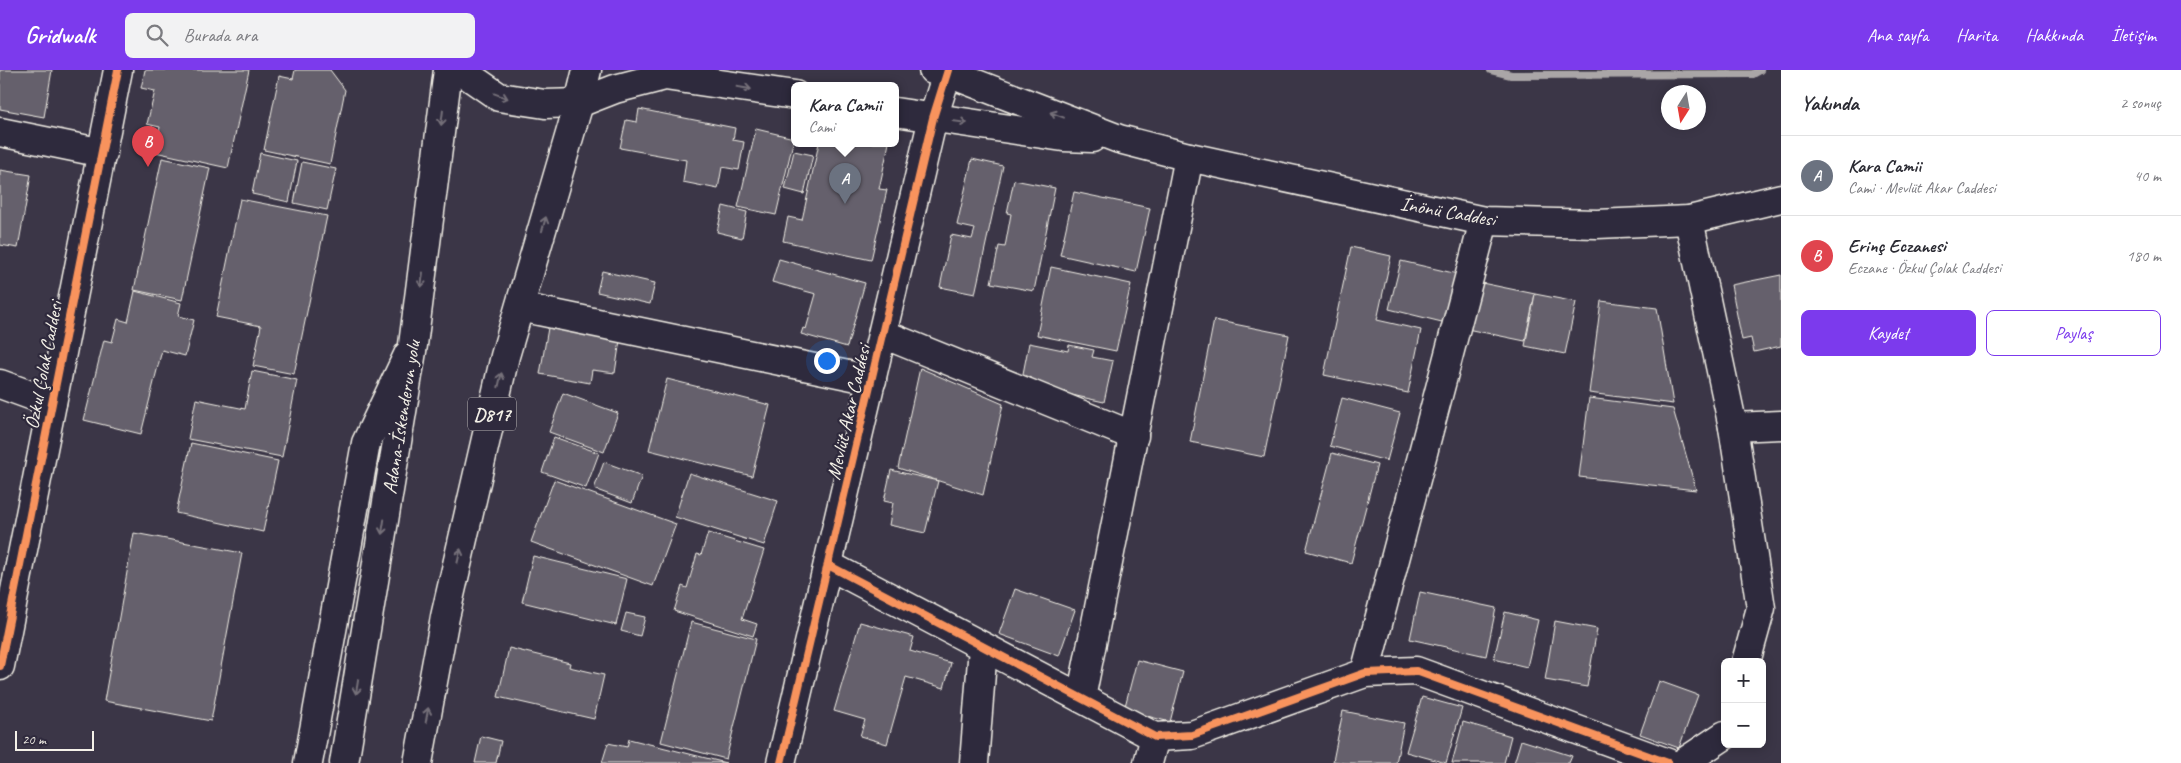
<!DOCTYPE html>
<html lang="tr">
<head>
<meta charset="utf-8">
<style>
  :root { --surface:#fff; --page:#f2f2f3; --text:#2b2b33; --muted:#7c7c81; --line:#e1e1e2; --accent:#7c3aed }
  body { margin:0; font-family:Caveat,sans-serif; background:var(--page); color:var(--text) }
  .controls { position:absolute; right:15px; bottom:15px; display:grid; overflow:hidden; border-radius:8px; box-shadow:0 2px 12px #0003 }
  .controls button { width:45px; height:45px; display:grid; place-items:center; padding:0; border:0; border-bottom:1px solid var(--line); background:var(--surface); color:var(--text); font:25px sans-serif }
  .compass { position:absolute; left:1661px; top:15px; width:45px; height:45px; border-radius:50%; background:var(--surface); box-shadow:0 2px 12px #0003; rotate:191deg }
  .scale { position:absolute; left:15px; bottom:12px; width:79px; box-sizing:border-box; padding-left:5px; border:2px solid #f4f1e8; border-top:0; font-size:14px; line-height:18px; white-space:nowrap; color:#f4f1e8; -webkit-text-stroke:4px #2f2a3d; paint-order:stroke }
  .you { position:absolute; left:826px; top:290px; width:18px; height:18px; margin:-12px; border:4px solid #fff; border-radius:50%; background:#1a73e8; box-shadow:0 0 0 8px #1a73e833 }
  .badge { display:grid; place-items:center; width:32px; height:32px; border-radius:50%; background:var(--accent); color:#fff; font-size:16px; font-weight:700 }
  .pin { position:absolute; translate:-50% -41px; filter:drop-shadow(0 1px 2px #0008) }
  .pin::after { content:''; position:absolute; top:26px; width:18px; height:15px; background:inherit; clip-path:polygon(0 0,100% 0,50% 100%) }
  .popup { position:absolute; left:791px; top:12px; width:108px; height:65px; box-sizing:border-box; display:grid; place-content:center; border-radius:8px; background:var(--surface); filter:drop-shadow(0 1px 4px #0005); font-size:16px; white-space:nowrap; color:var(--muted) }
  .popup b { font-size:19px; color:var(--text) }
  .popup::after { content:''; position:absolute; left:50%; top:100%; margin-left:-10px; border:10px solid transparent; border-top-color:var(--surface) }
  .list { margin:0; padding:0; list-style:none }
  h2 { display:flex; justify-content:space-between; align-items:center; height:65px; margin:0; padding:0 20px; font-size:21px }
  h2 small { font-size:16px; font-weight:400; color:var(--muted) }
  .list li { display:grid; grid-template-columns:32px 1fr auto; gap:15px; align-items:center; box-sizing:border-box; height:80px; padding:0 20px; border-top:1px solid var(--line) }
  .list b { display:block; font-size:19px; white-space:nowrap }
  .list p { margin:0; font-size:16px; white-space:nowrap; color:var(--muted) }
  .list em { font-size:16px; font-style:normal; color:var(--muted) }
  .actions { display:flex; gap:10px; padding:15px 20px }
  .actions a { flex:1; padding:11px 0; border:1px solid var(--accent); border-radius:8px; text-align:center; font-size:18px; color:var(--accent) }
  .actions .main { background:var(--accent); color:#fff }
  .icon { flex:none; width:28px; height:28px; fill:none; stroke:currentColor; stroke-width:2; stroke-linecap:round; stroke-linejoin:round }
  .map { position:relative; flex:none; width:1781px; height:693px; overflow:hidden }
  header { display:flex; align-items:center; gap:30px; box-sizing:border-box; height:70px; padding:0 25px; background:var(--accent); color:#fff }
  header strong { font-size:24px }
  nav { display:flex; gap:28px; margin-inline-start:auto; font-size:18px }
  .search { width:350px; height:45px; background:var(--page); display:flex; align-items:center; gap:12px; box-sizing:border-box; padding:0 18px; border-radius:8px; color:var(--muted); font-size:19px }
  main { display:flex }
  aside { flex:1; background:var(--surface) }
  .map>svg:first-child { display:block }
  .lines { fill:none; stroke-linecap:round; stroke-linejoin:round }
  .stream { stroke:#aaa6a7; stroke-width:8 }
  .building { fill:#65616c; stroke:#f4f1e8 }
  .minor-casing { stroke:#f4f1e8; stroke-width:31 }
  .major-casing { stroke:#f4f1e8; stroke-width:31 }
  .highway-casing { stroke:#f4f1e8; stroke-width:31 }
  .minor { stroke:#2f2a3d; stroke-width:28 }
  .major { stroke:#2f2a3d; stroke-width:28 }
  .highway { stroke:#2f2a3d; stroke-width:28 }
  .cycleway-casing { stroke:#2f2a3d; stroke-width:11 }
  .cycleway { stroke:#f8935d; stroke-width:8 }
  .oneway { stroke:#747079 }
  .labels { text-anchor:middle; stroke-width:4.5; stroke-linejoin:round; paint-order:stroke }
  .shield { fill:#2f2a3d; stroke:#b9b5b5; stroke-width:1 }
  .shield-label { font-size:19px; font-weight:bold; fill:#f4f1e8 }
  .street-label { font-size:20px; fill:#f4f1e8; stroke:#2f2a3d }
</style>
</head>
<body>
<header>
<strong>Gridwalk</strong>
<div class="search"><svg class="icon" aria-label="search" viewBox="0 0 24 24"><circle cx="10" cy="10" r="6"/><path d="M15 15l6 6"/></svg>Burada ara</div>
<nav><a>Ana sayfa</a><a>Harita</a><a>Hakkında</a><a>İletişim</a></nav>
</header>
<main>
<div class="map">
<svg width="1781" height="693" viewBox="0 0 1781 693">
  <rect width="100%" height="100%" fill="#3b3647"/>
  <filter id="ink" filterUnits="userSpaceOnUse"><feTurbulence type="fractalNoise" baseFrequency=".02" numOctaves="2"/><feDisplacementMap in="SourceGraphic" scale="10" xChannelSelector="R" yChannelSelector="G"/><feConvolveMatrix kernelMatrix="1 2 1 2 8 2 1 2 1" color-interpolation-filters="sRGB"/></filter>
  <g filter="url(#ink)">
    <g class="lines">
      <polyline class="stream" points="1491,0 1511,5 1753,4 1760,0"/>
    </g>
    <g class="building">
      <polygon points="0,0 52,0 44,47 0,39"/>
      <polygon points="145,0 249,0 228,98 155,82 160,57 147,54 155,21 141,18"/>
      <polygon points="295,0 330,0 345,20 330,94 264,80 279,6 293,9"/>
      <polygon points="639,39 735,58 733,70 744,72 739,100 722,97 718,119 683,112 686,90 620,78 626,50 637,52"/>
      <polygon points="756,59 794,68 776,145 738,137"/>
      <polygon points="819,73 889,73 879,119 887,120 871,190 783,171 788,147 802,150"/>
      <polygon points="794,81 813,85 804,124 785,119"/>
      <polygon points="260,83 297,91 289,132 252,124"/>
      <polygon points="162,88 210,98 182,230 134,220"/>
      <polygon points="972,89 1003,96 975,224 940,217 951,165 972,169 975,159 957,155"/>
      <polygon points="302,92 336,99 327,140 294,133"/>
      <polygon points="0,100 31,105 18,178 0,175"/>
      <polygon points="1014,110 1055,118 1034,221 991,213 999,176 1005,177 1011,144 1007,143"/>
      <polygon points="1074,122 1150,138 1136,202 1060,185"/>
      <polygon points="240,129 327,146 294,304 253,296 261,256 216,247"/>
      <polygon points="723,136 747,142 742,168 717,162"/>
      <polygon points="1351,177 1391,186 1377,250 1421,260 1408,323 1324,305"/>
      <polygon points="779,189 865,213 847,277 801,264 803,258 806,259 816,224 772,212"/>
      <polygon points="1401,191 1462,205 1450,254 1389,239"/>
      <polygon points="1051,197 1131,214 1116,281 1037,265"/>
      <polygon points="602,201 655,213 650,234 597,222"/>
      <polygon points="1781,205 1781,276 1754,282 1751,268 1742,270 1731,215"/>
      <polygon points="1477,212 1535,224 1525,271 1467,259"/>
      <polygon points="135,221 181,233 178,246 194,250 185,286 162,280 141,364 84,350 104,270 112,272 118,249 128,252"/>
      <polygon points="1535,224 1576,232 1565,284 1525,276"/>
      <polygon points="1601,231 1657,238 1673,334 1589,323"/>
      <polygon points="1214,250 1289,265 1264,387 1190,372"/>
      <polygon points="548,258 620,270 615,303 592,300 590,313 540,304"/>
      <polygon points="1029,273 1068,281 1069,275 1094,280 1092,287 1113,291 1104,332 1021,314"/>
      <polygon points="920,298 1003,334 983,425 898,398"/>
      <polygon points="252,301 297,310 282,387 188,369 196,329 245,339"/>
      <polygon points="667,309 770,335 752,406 649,380"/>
      <polygon points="563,323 618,343 604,382 549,362"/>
      <polygon points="1342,328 1400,343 1387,391 1330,376"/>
      <polygon points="1589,328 1673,339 1696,420 1579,407"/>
      <polygon points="554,367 599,383 586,418 542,402"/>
      <polygon points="191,373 278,391 263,462 176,443"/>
      <polygon points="1332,383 1377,395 1351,493 1306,481"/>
      <polygon points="604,392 642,406 632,433 594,419"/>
      <polygon points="891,400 938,411 925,463 889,455 893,433 884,431"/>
      <polygon points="689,403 778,431 764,475 675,447"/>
      <polygon points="554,410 676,454 653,516 531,472"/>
      <polygon points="134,463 242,483 211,651 104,631"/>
      <polygon points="708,463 764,480 742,549 757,554 753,566 674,541 682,516 687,518 697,484 701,485"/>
      <polygon points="533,486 627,509 616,555 522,532"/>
      <polygon points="1015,519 1075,540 1059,586 999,564"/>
      <polygon points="1420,522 1496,538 1486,586 1410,569"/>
      <polygon points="1505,542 1538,550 1527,597 1494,589"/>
      <polygon points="626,543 645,547 640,566 621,561"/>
      <polygon points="1555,551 1597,559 1587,617 1545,610"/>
      <polygon points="691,552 756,569 726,689 661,672"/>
      <polygon points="860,552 914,567 910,581 951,593 944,618 906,607 887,674 860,666 865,650 834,641"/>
      <polygon points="509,578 570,593 569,597 604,605 594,649 498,627"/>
      <polygon points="1137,590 1183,602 1170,652 1124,640"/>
      <polygon points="1659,611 1698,625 1679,678 1640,664"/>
      <polygon points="1422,627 1462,638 1446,693 1406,682"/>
      <polygon points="1343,641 1404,653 1396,693 1344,693 1333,691"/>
      <polygon points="1463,652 1511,666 1504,693 1452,693"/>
      <polygon points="481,666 501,671 496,693 475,693"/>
      <polygon points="629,669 726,693 602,693 608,673 627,677"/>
      <polygon points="1521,670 1572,686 1569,693 1514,693"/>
    </g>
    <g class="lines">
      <defs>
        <g id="minor">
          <polyline points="0,62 103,83"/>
          <polyline points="1689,150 1733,357 1761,538 1746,592"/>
          <polyline points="520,237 872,310"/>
          <polyline points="883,264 1134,366"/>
          <polyline points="0,314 52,333"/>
          <polyline points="1733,357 1781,355"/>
          <polyline points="828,495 1155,667 1192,665 1365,603 1416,601 1668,693"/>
          <polyline points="0,596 118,0"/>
          <polyline points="1365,603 1484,151"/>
          <polyline points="1081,628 1189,87"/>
          <polyline points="308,693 366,373 408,285"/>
          <polyline points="781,693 933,48 948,0"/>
          <polyline points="974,693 983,577"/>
          <polyline points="1148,693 1155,667"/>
          <polyline points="1683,693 1725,665"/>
        </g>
        <g id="major">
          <polyline points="460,0 499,27 545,34 579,33 615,19 665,6 795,25"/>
          <polyline points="933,0 948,3 1119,69 1189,87 1484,151 1597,154 1689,150 1781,128"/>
          <polyline points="895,42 1063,67 1092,68"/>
        </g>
        <g id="highway">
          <polyline points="344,693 413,275 448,0"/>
          <polyline points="418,693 445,547 505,286 579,33 587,0"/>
        </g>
      </defs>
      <use href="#minor" class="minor-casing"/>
      <use href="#major" class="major-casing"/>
      <use href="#highway" class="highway-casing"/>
      <use href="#minor" class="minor"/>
      <use href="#major" class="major"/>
      <use href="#highway" class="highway"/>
      <defs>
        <g id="cycleway">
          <polyline points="828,495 1155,667 1192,665 1365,603 1416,601 1668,693"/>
          <polyline points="0,596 118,0"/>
          <polyline points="781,693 933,48 948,0"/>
        </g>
      </defs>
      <use href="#cycleway" class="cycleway-casing"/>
      <use href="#cycleway" class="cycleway"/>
    </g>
    <defs><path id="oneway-shaft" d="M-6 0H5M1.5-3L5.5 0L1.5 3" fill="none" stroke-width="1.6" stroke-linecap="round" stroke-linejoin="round" transform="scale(1.25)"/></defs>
    <g class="oneway">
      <use href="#oneway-shaft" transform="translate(744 18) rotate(9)"/>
      <use href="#oneway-shaft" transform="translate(501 26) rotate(20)"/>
      <use href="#oneway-shaft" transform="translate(1057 45) rotate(-159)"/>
      <use href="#oneway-shaft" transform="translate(442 48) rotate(97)"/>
      <use href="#oneway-shaft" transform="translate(960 52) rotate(8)"/>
      <use href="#oneway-shaft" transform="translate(544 154) rotate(-74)"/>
      <use href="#oneway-shaft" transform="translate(422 210) rotate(97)"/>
      <use href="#oneway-shaft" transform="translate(500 310) rotate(-77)"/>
      <use href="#oneway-shaft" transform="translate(383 457) rotate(99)"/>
      <use href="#oneway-shaft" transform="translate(459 486) rotate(-77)"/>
      <use href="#oneway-shaft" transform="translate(357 617) rotate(99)"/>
      <use href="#oneway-shaft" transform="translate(427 645) rotate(-80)"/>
    </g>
  </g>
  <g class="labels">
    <rect class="shield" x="468" y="327.5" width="48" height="33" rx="4"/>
    <g class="shield-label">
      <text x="492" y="351">D817</text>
    </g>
    <g class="street-label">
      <text transform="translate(1448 141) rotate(10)" y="7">İnönü Caddesi</text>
      <text transform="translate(43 295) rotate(-79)" y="7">Özkul Çolak Caddesi</text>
      <text transform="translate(848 342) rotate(-77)" y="7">Mevlüt Akar Caddesi</text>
      <text transform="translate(401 347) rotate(-81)" y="7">Adana-İskenderun yolu</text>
    </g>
  </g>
</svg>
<div class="controls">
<button>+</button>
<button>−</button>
</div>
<svg class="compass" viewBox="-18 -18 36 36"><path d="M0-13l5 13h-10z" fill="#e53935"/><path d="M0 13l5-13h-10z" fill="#7c7c81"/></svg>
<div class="scale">20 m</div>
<div class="you"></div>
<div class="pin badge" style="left:845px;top:134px;background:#6b7280">A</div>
<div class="popup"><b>Kara Camii</b>Cami</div>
<div class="pin badge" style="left:148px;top:97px;background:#e0444e">B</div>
</div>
<aside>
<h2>Yakında<small>2 sonuç</small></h2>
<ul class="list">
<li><span class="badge" style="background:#6b7280">A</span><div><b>Kara Camii</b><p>Cami · Mevlüt Akar Caddesi</p></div><em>40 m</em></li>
<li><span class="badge" style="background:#e0444e">B</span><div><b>Erinç Eczanesi</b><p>Eczane · Özkul Çolak Caddesi</p></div><em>180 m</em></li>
</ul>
<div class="actions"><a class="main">Kaydet</a><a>Paylaş</a></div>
</aside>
</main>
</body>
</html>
